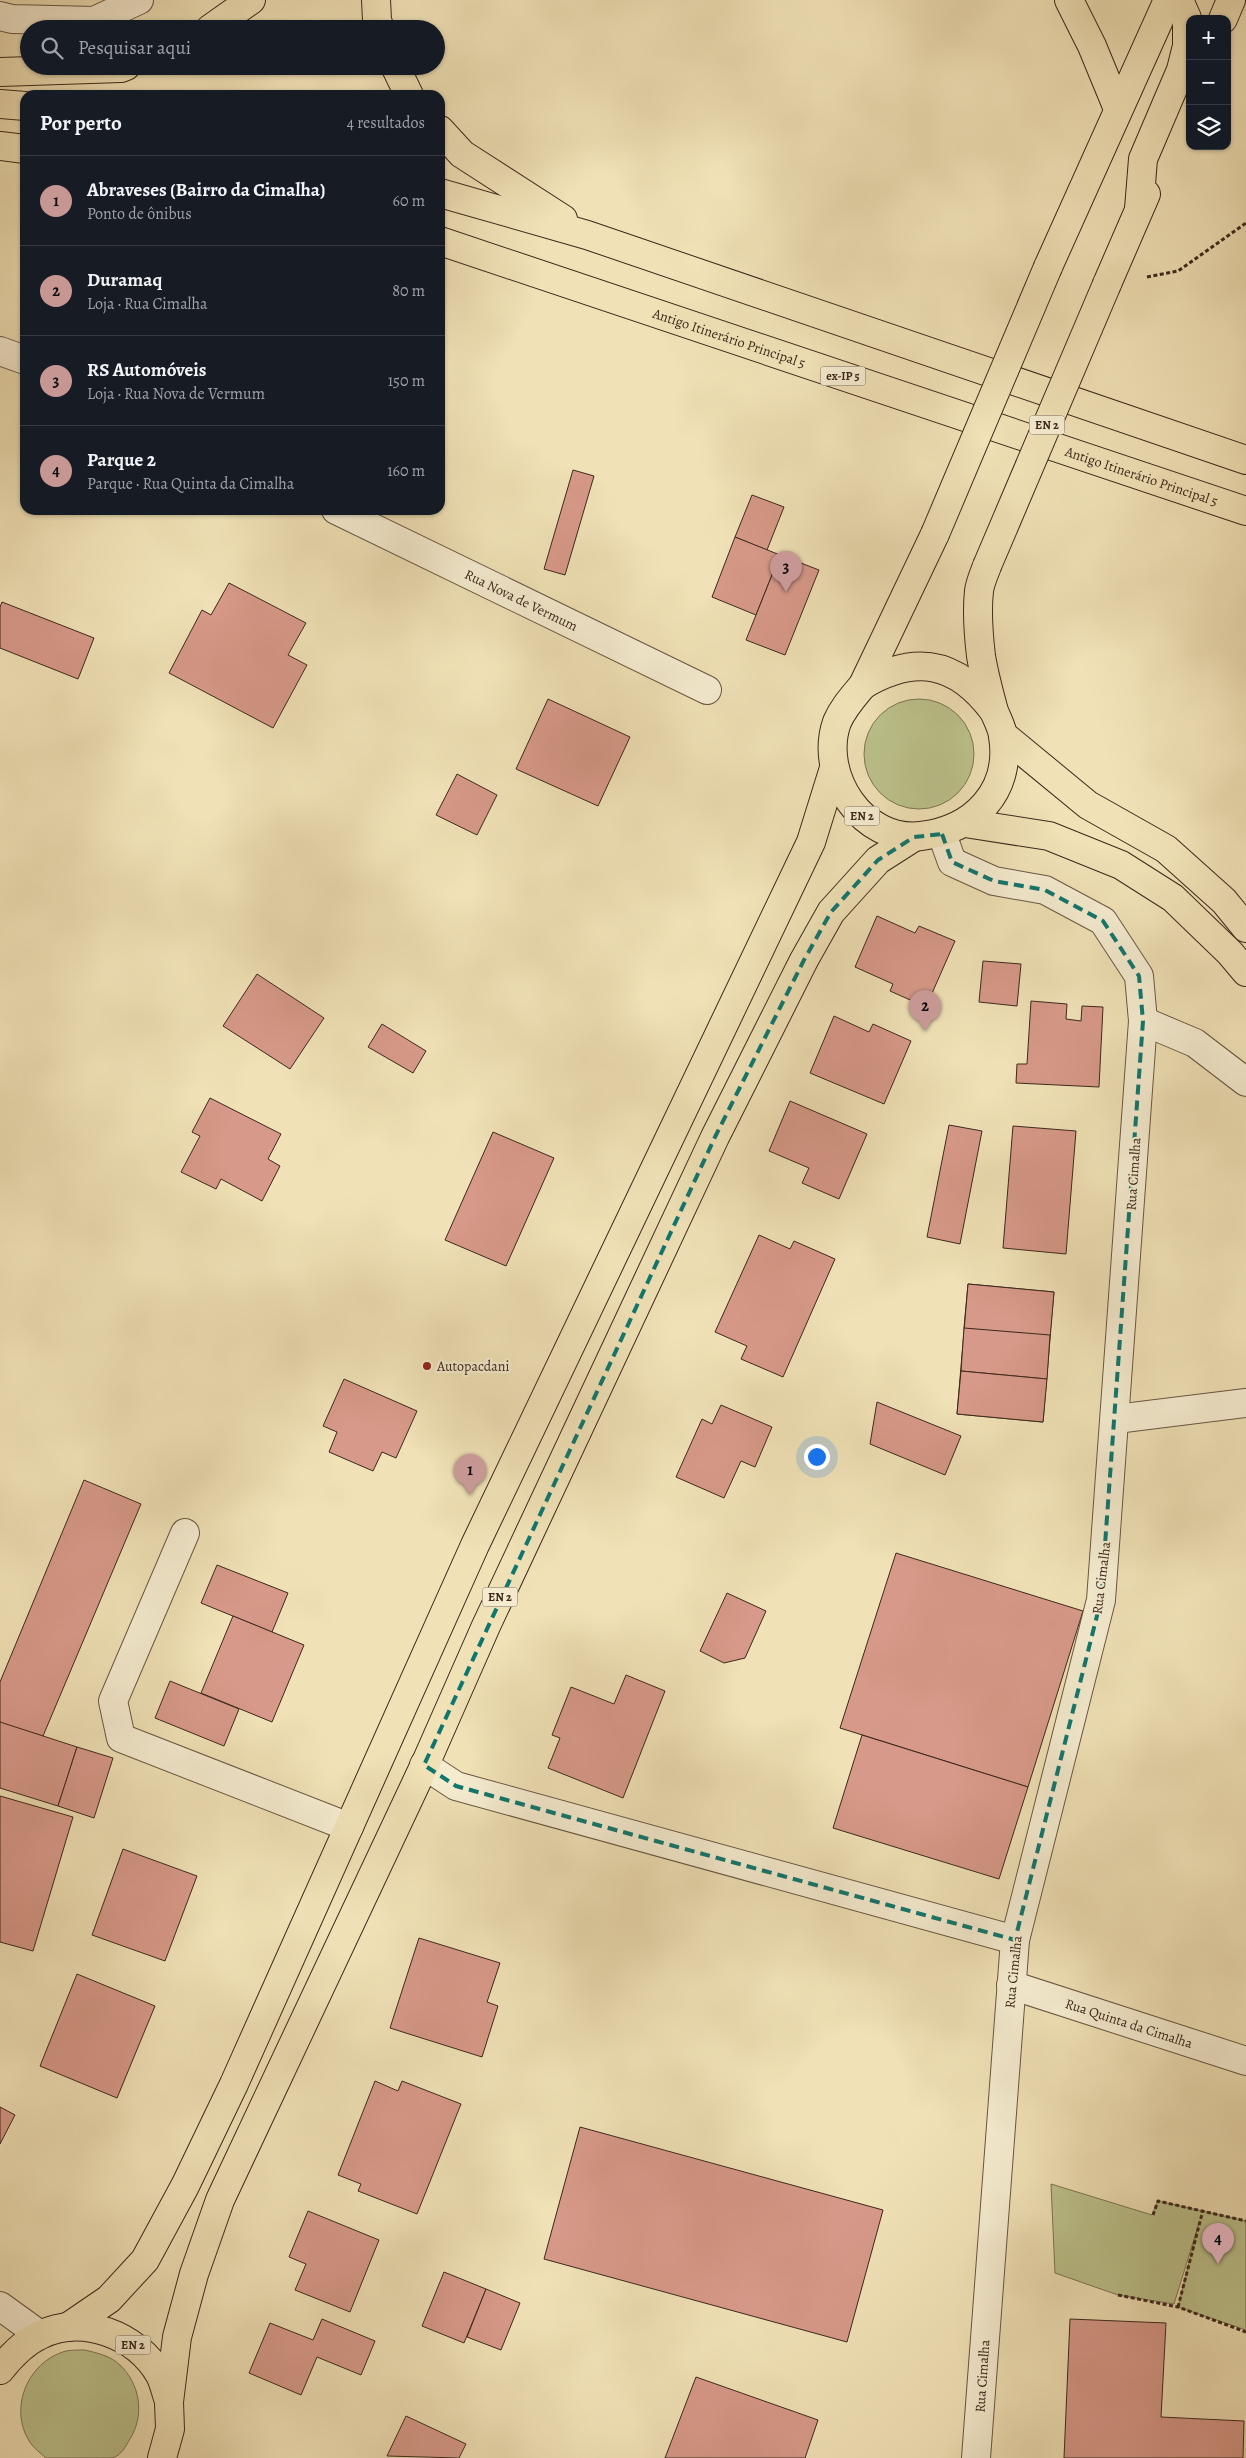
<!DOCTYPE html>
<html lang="pt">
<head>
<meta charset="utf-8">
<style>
  :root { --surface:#171b24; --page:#20242c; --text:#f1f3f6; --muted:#9ea1a6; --line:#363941; --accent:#c59692 }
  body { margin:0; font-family:Alegreya,serif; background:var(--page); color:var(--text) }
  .controls { position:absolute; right:15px; top:15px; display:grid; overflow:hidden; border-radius:10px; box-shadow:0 1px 4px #0004 }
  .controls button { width:45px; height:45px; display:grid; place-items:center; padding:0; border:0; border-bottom:1px solid var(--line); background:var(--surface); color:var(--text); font:25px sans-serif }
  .you { position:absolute; left:816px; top:1456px; width:18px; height:18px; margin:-12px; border:4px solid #fff; border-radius:50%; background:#1a73e8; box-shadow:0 0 0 8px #1a73e833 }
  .badge { display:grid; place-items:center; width:32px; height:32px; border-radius:50%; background:var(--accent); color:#111; font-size:16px; font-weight:700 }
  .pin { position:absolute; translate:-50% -41px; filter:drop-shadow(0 1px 2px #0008) }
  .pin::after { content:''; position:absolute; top:26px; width:18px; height:15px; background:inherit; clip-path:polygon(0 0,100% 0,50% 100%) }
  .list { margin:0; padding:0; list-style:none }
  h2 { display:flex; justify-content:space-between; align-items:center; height:65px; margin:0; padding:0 20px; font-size:21px }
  h2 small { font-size:16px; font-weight:400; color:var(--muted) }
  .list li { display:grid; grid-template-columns:32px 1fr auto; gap:15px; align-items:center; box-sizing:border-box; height:90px; padding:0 20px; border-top:1px solid var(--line) }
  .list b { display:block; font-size:19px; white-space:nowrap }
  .list p { margin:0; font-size:16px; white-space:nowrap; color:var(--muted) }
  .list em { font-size:16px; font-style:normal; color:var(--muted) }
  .icon { flex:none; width:28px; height:28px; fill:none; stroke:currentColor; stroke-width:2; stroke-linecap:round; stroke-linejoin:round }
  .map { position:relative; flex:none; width:1246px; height:2458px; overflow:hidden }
  .search { position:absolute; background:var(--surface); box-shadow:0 1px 4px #0004; left:20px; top:20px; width:425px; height:55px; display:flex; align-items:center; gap:12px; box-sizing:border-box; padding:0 18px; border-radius:28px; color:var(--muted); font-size:19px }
  .panel { position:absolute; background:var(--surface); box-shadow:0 1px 4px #0004; left:20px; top:90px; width:425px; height:425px; border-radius:15px }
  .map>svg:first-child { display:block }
  .green { fill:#bcc28c; stroke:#7c7554 }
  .building { fill:#d79989; stroke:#3c281c }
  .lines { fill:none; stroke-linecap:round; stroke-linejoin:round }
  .street-casing { stroke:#695642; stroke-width:30 }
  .primary-casing { stroke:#3c281c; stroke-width:30 }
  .highway-casing { stroke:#3c281c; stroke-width:30 }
  .path { stroke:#3c281c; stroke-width:3; stroke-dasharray:4 2.5; stroke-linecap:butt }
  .street { stroke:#f5ecd0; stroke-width:28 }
  .primary { stroke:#f0e1b6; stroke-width:28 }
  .highway { stroke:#f0e1b6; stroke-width:28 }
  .primary-bridge-casing { stroke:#3c281c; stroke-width:30; stroke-linecap:butt }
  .primary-bridge { stroke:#f0e1b6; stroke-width:28 }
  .marked { fill:none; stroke:#0f766e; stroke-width:4; stroke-dasharray:10 6; stroke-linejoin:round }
  .poi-dot { fill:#8f2418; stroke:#f5ecd0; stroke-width:2 }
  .labels { text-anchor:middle; stroke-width:4.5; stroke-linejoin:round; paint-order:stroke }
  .shield { fill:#f5ecd0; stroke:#746352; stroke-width:1 }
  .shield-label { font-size:12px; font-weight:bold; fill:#3c281c }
  .street-label { font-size:14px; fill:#3c281c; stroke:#f5ecd0 }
  .poi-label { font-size:14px; fill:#3c281c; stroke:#f5ecd0; text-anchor:start }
</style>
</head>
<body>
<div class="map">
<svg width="1246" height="2458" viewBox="0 0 1246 2458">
  <rect width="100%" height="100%" fill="#f0e1b6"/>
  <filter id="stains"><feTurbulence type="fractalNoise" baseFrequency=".004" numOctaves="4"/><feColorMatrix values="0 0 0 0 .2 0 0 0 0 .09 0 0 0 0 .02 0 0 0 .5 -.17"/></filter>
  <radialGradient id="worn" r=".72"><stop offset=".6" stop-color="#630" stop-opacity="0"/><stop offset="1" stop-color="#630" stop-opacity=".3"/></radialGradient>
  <g class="green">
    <circle cx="919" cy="754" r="55"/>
    <polygon points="1051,2184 1152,2215 1158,2201 1246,2221 1246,2330 1178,2307 1199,2223 1174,2304 1118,2295 1055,2273"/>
    <path d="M85 2350C97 2353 111 2356 120 2365 140 2384 145 2415 130 2439 126 2446 121 2456 112 2458 100 2458 61 2458 46 2458 42 2454 36 2450 32 2445 7 2412 26 2362 66 2351 72 2350 79 2350 85 2350Z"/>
  </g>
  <g class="building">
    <polygon points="573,470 594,476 565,575 544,569"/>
    <polygon points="752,495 784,507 767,550 735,537"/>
    <polygon points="735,537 780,555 756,615 712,597"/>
    <polygon points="780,555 819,570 785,655 746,640"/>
    <polygon points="229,583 306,623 288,655 307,665 273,728 169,673 202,610 211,615"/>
    <polygon points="2,602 94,638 78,679 0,648 0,607"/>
    <polygon points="548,699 630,737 598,806 516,769"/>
    <polygon points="457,774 497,795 477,835 436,815"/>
    <polygon points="877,916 915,933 919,926 955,941 926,1007 890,991 893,984 855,967"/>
    <polygon points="983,961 1021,964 1017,1006 979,1002"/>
    <polygon points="257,974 324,1018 290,1069 223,1026"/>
    <polygon points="1031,1001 1067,1004 1066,1019 1081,1021 1082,1006 1103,1007 1099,1087 1016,1083 1017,1064 1027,1064"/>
    <polygon points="834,1016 869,1032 873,1024 911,1041 884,1104 810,1073"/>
    <polygon points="382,1024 426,1051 413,1073 368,1047"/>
    <polygon points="210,1098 281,1134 268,1159 280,1166 262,1201 221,1179 216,1189 181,1172 200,1136 192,1132"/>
    <polygon points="790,1101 867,1134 839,1199 802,1183 809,1168 769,1151"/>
    <polygon points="949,1125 982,1131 960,1244 927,1237"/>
    <polygon points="1013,1126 1076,1131 1066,1254 1003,1248"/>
    <polygon points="493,1132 554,1158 506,1266 445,1240"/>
    <polygon points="759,1235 790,1249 794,1241 835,1259 783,1377 741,1359 747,1346 715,1332"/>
    <polygon points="968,1284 1054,1292 1050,1335 964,1328"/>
    <polygon points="968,1284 1054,1292 1043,1422 957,1414"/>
    <polygon points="964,1328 1050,1335 1047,1379 961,1371"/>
    <polygon points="961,1371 1047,1379 1043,1422 957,1414"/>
    <polygon points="344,1379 417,1411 396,1458 382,1452 373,1471 329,1452 337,1432 323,1426"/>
    <polygon points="877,1402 961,1436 945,1475 870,1444"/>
    <polygon points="721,1405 772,1427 755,1467 741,1461 724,1498 676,1477 702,1419 712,1424"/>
    <polygon points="84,1480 141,1504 43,1736 0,1723 0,1682"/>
    <polygon points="896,1553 1083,1611 1028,1787 840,1728"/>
    <polygon points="217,1565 288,1593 272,1632 201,1603"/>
    <polygon points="727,1593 766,1611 745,1658 724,1663 700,1651"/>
    <polygon points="233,1616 304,1645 272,1722 201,1693"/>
    <polygon points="626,1675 665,1691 623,1798 548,1768 560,1738 552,1735 571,1687 614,1704"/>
    <polygon points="170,1681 239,1709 224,1746 155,1718"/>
    <polygon points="0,1722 77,1747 58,1806 0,1788"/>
    <polygon points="862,1735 1028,1787 999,1879 833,1828"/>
    <polygon points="77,1747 113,1758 94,1818 58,1806"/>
    <polygon points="0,1796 73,1817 33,1951 0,1942"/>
    <polygon points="123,1849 197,1876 165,1961 92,1935"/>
    <polygon points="419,1938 500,1963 487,2002 498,2006 482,2057 390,2028"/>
    <polygon points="77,1974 155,2006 117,2098 40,2066"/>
    <polygon points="375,2081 398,2091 402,2081 461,2104 417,2214 358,2191 361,2184 338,2175"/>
    <polygon points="0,2107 15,2115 0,2144"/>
    <polygon points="580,2127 883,2210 847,2342 544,2259"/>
    <polygon points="308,2211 379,2240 350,2312 295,2290 306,2264 289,2257"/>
    <polygon points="444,2272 486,2289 464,2343 422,2326"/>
    <polygon points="486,2289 520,2303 501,2350 467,2337"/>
    <polygon points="322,2319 375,2341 361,2375 317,2357 301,2395 249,2373 270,2323 313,2340"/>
    <polygon points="1070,2319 1166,2323 1161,2417 1244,2421 1243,2458 1064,2458"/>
    <polygon points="696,2377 818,2420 805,2458 665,2458"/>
    <polygon points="406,2416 466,2444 459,2458 387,2456"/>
  </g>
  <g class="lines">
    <defs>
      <g id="street">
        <polyline points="0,16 12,19 94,21 139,0"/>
        <polyline points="0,351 25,360"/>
        <path id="s1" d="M336 510 707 690"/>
        <polyline points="942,834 952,862 994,881 1045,890 1103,921 1139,976 1143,1021 1101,1600 1015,1940 976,2458"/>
        <polyline points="1143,1021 1195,1043 1246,1082"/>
        <polyline points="1116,1419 1246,1403"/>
        <polyline points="185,1533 113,1701 121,1738 349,1827"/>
        <polyline points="424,1765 456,1786 1015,1940"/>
        <path id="s2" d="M1011 1985 1246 2061"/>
        <polyline points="0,2306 40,2335"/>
      </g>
      <g id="primary">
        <polyline points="1223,19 1231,0"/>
        <polyline points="1139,209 1143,159 1181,70 1187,46 1187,18 1179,0"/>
        <polyline points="1048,267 1168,0"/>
        <polyline points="1107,284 1146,194"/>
        <path d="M935 534 863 685C853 697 843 708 837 722 818 775 863 843 921 836 973 830 1012 792 1003 736 1002 727 997 719 994 711 989 693 984 674 981 656 979 639 977 609 979 591 980 583 984 574 987 566"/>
        <path d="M863 685C915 654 956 661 993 710"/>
        <polyline points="68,2327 109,2299 145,2260 185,2186 234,2084 475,1545 811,842 834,768"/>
        <path d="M0 2370C11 2356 23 2343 40 2335 83 2314 137 2335 160 2375 164 2383 166 2393 169 2401"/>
        <polyline points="162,2458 170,2429 169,2402 177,2337 194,2274 220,2200 427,1760 486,1626 715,1137 804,960 831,912 878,860 914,837"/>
      </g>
      <g id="highway">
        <polyline points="376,0 377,20 380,29"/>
        <polyline points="1069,0 1092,46 1118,109"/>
        <polyline points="210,29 251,0"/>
        <polyline points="395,66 409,95"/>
        <polyline points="0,72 121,68 126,66"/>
        <polyline points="0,104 25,106"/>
        <polyline points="440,130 462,154 563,219"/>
        <polyline points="0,146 25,149"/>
        <polyline points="440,193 587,235 1246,460"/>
        <path id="s3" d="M440 241 1246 511"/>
        <polyline points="1003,735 1088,805 1166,849 1224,901 1246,928"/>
        <polyline points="965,823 1049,836 1121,865 1173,898 1230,953 1246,972"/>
      </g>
    </defs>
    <use href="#street" class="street-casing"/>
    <use href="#primary" class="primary-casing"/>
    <use href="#highway" class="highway-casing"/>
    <g class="path">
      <polyline points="1147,277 1178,271 1246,223"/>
      <polyline points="1153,2215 1158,2201 1246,2221"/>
      <polyline points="1118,2295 1178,2307 1246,2332"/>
      <polyline points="1178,2307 1203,2210"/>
    </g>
    <use href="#street" class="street"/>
    <use href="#primary" class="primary"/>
    <use href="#highway" class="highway"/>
    <defs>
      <g id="primary-bridge">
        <polyline points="935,534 1048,267"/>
        <polyline points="987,566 1107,284"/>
      </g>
    </defs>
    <use href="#primary-bridge" class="primary-bridge-casing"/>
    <use href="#primary-bridge" class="primary-bridge"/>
  </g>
  <path class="marked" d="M942 834 952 862 994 881 1045 890 1103 921 1139 976 1143 1021 1101 1600 1015 1940 456 1786 424 1765 715 1137 804 960 831 912 878 860 914 837Z"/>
  <circle class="poi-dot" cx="427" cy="1366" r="5"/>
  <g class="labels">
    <g class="shield">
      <rect x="820.5" y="366.5" width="45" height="19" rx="4"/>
      <rect x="1029.5" y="415.5" width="35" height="19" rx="4"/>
      <rect x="844.5" y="806.5" width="35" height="19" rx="4"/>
      <rect x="482.5" y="1587.5" width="35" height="19" rx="4"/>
      <rect x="115.5" y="2335.5" width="35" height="19" rx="4"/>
    </g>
    <g class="shield-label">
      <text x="843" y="380">ex-IP 5</text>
      <text x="1047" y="429">EN 2</text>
      <text x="862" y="820">EN 2</text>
      <text x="500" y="1601">EN 2</text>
      <text x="133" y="2349">EN 2</text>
    </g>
    <g class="street-label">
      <text dy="5" stroke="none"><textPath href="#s3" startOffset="305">Antigo Itinerário Principal 5</textPath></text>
      <text dy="5" stroke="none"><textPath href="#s3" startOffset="740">Antigo Itinerário Principal 5</textPath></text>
      <text dy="5" stroke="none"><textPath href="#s1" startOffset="206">Rua Nova de Vermum</textPath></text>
      <text transform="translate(1133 1174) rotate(-86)" y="5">Rua Cimalha</text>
      <text transform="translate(1101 1578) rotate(-83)" y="5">Rua Cimalha</text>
      <text transform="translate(1013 1972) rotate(-84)" y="5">Rua Cimalha</text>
      <text dy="5" stroke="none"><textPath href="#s2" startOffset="124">Rua Quinta da Cimalha</textPath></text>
      <text transform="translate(982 2376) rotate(-86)" y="5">Rua Cimalha</text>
    </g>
    <g class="poi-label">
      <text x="437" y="1371">Autopacdani</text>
    </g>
  </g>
  <rect width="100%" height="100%" filter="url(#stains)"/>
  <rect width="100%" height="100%" fill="url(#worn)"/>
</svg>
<div class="controls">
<button>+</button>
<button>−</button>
<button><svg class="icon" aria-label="layers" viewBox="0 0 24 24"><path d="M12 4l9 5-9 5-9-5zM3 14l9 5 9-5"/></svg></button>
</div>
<div class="you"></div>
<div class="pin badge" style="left:470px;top:1495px">1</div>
<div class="pin badge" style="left:925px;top:1031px">2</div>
<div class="pin badge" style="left:786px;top:592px">3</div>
<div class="pin badge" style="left:1218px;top:2264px">4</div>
<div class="search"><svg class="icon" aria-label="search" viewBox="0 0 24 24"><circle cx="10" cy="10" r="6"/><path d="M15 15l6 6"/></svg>Pesquisar aqui</div>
<section class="panel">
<h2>Por perto<small>4 resultados</small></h2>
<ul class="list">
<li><span class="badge">1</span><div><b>Abraveses (Bairro da Cimalha)</b><p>Ponto de ônibus</p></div><em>60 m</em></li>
<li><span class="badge">2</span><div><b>Duramaq</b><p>Loja · Rua Cimalha</p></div><em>80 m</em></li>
<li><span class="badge">3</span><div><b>RS Automóveis</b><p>Loja · Rua Nova de Vermum</p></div><em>150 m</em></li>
<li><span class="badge">4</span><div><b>Parque 2</b><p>Parque · Rua Quinta da Cimalha</p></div><em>160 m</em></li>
</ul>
</section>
</div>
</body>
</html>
